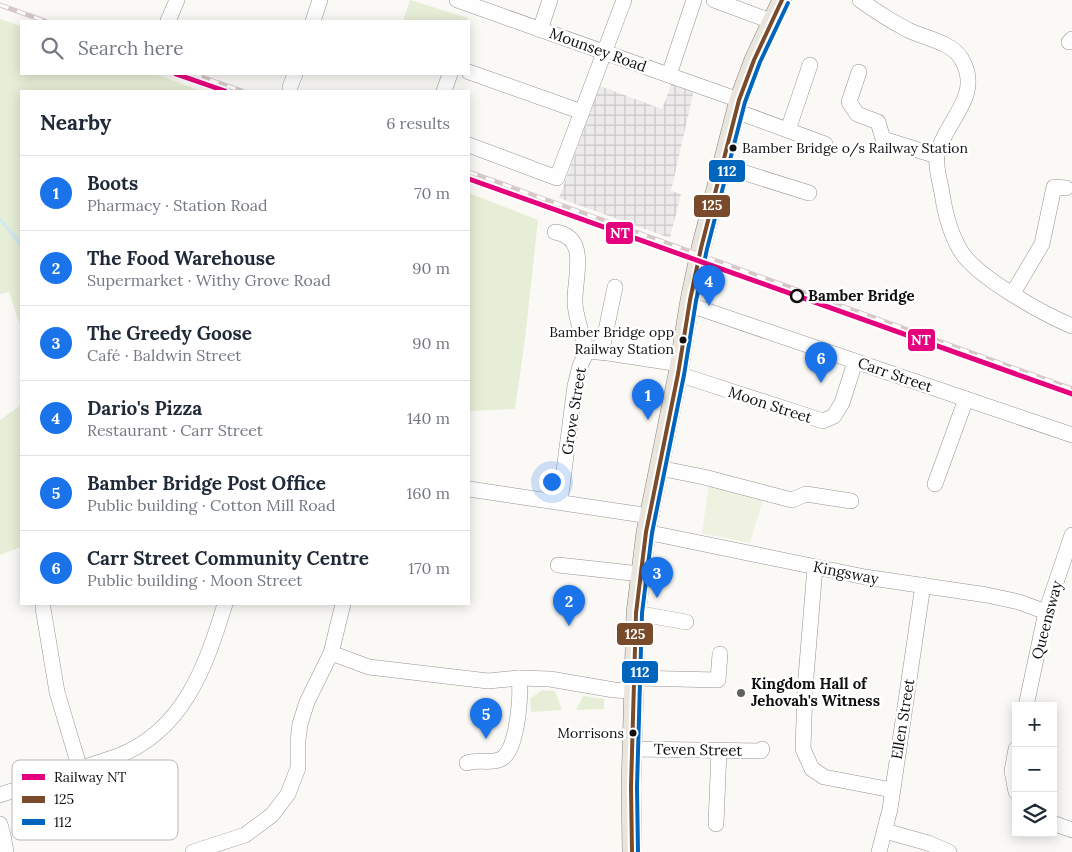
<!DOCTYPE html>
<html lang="en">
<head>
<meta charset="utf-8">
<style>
  :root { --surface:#fff; --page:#f2f2f3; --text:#1f2937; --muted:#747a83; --line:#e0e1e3; --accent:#1a73e8 }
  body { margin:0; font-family:Lora,serif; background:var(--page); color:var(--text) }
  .controls { position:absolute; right:15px; bottom:15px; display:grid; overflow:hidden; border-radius:0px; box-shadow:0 2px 12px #0003 }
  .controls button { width:45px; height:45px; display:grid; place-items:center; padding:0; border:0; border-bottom:1px solid var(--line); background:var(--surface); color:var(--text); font:25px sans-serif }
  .you { position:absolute; left:551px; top:481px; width:18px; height:18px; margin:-12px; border:4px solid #fff; border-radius:50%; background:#1a73e8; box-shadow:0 0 0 8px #1a73e833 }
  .badge { display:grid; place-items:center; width:32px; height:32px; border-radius:50%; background:var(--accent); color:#fff; font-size:16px; font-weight:700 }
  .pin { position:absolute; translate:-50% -41px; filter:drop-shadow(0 1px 2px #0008) }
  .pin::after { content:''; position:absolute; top:26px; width:18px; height:15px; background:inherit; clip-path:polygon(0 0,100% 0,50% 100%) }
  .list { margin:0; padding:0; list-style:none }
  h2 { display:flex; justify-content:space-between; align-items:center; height:65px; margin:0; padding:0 20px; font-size:21px }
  h2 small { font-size:16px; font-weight:400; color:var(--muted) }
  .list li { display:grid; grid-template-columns:32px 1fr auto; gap:15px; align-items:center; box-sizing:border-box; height:75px; padding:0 20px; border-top:1px solid var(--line) }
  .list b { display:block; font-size:19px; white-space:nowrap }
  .list p { margin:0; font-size:16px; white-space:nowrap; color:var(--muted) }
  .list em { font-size:16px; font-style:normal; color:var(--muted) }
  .icon { flex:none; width:28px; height:28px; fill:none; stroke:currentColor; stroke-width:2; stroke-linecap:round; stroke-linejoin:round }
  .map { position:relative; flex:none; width:1072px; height:852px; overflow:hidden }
  .search { position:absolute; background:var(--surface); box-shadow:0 2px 12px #0003; left:20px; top:20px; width:450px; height:55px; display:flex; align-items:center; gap:12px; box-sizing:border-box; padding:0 18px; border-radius:0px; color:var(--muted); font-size:19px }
  .panel { position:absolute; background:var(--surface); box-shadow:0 2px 12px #0003; left:20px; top:90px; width:450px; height:515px; border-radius:0px }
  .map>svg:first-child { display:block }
  .industrial { fill:url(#industrial-grid) }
  .park { fill:#e7eed7 }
  .pitch { fill:#eff2e1 }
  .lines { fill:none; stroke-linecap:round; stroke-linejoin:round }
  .stream { stroke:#d0e8f1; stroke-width:3 }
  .minor-casing { stroke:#959493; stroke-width:16 }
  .major-casing { stroke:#838280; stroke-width:20 }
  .minor { stroke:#fefefe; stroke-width:15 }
  .major { stroke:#eae5dc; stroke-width:19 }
  .rail-casing { stroke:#d6c8c9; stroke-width:5 }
  .rail { stroke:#fff; stroke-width:3; stroke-dasharray:9; stroke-linecap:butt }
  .bus-1-casing { stroke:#fff; stroke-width:8 }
  .bus-2-casing { stroke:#fff; stroke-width:8 }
  .bus-1 { stroke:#7a4b2a; stroke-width:4 }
  .bus-2 { stroke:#0065bd; stroke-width:4 }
  .rail-1-casing { stroke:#fff; stroke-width:9 }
  .rail-1 { stroke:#e5007d; stroke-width:5 }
  .bus-dot { fill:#0f0f0f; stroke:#fff; stroke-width:2 }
  .stop-dot { fill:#fff; stroke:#0f0f0f; stroke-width:2.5 }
  .poi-dot { fill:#626160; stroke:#fff; stroke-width:2 }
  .labels { text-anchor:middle; stroke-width:5; stroke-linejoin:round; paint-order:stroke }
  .bus-label { font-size:14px; fill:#0f0f0f; stroke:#fff; text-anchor:end }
  .street-label { font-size:15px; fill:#0f0f0f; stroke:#fff }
  .stop-label { font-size:15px; font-weight:bold; fill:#0f0f0f; stroke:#fff; text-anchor:start }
  .poi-label { font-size:15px; font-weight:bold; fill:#0f0f0f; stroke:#fff; text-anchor:start }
  .key { fill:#fff; stroke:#b7b7b7; stroke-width:1 }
  .key-label { font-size:14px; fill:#0f0f0f }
  .line-badge { stroke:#fff; stroke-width:2 }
  .badge-label { font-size:14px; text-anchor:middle; font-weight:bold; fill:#fff }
</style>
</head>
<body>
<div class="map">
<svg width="1072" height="852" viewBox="0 0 1072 852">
  <defs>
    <pattern id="industrial-grid" width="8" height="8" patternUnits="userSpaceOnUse" patternTransform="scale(1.25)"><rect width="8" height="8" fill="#edeaec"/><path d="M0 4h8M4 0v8" fill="none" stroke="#cac8c9"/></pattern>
  </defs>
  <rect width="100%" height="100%" fill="#fbf9f5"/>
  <polygon class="industrial" points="672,83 694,90 671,191 681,194 670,238 559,198 600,86 662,109"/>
  <g class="park">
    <polygon points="410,0 468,18 467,21 403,21"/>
    <polygon points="0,19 21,26 21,74 155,74 201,91 21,91 21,328 9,292 0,294"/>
    <polygon points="469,193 538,220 525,339 515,409 469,411"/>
    <polygon points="21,405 21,547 0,555 0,420"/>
    <polygon points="542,690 555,691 562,710 531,712 530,699"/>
    <polygon points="583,696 604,699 604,709 576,710"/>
  </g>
  <polygon class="pitch" points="709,484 764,496 750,543 702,533"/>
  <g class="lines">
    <polyline class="stream" points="0,219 21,245"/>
    <defs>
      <g id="minor">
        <polyline points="457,0 739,100"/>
        <polyline points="714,0 771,21"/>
        <path d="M860 0C875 11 891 21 908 30 924 38 951 42 961 58 984 96 945 120 937 155 935 166 940 181 942 193 945 213 951 236 962 253 979 278 1043 314 1072 326"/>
        <polyline points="168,21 177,0"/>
        <polyline points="313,21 320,0"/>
        <polyline points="540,30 550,0"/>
        <polyline points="1069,42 1072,39"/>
        <polyline points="469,72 582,112"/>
        <polyline points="859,72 849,102 857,114 878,122 883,139 937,156"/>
        <polyline points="669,75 694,0"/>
        <polyline points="290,87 295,74"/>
        <polyline points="444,91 450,74"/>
        <polyline points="736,111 825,144"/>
        <polyline points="788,130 810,65"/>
        <polyline points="469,145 557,178 624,0"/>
        <polyline points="723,166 809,193"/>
        <path d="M555 232C590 237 574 278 575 302 575 316 583 337 587 351"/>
        <polyline points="1013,293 1042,244 1054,187 1066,188"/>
        <polyline points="690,305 1072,435"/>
        <polyline points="587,351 608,353 680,364"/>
        <polyline points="589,351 603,345 615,287"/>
        <polyline points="678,374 823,421 834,416 842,403 855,362"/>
        <polyline points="659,468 704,477 792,500 806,494 851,501"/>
        <polyline points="935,484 966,399"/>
        <polyline points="469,489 650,516"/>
        <polyline points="560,502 575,386 580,366 587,351"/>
        <polyline points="646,532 865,577 987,595 1019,602 1046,612"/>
        <polyline points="558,565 641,574"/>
        <polyline points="815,567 805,689 803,749 812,769 824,777 892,790"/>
        <polyline points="43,608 57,692 80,769"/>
        <polyline points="636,613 686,622"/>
        <polyline points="331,653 369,667 488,681 519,678 550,679 614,690 633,691"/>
        <polyline points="634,678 718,680 720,654"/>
        <polyline points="1026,706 1046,612 1072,535"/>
        <polyline points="632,749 761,751 762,749"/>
        <polyline points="1016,749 1012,771 1016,792"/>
        <path d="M467 763C478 759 491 764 501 759 518 751 521 694 519 678"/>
        <path d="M0 795 118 756C184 730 206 666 225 604"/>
        <polyline points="1053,823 1072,830"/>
        <polyline points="0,824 3,835 6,852"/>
        <polyline points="716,824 719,751"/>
        <polyline points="885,831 928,843 949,852"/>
        <polyline points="193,852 245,835 272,815 288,794 298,768 298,740 300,724 307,702 331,653 343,604"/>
        <polyline points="879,852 890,809 923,585"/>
      </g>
      <polyline id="major" points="632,852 631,787 636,613 646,532 678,374 690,300 701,248 739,100 754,60 782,0"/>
    </defs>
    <use href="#minor" class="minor-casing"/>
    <use href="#major" class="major-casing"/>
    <use href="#minor" class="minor"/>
    <use href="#major" class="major"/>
    <defs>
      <g id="rail">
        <polyline points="0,5 45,21"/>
        <polyline points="193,74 242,91"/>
        <polyline points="469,172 1072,389"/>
      </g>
    </defs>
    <use href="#rail" class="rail-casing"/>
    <use href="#rail" class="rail"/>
    <defs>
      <polyline id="bus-1" points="632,852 631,787 636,613 646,532 678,374 690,300 701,248 739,100 754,60 782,0"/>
      <polyline id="bus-2" points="638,852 637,787 642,613 652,533 684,375 696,301 707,249 745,102 760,62 788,3"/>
    </defs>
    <use href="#bus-1" class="bus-1-casing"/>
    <use href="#bus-2" class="bus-2-casing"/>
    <use href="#bus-1" class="bus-1"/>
    <use href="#bus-2" class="bus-2"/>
    <defs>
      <g id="rail-1">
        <polyline points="176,74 225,91"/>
        <polyline points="469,179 1072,394"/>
      </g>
    </defs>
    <use href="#rail-1" class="rail-1-casing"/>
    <use href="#rail-1" class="rail-1"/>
  </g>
  <g class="bus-dot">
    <circle cx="733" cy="148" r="4.5"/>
    <circle cx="683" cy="340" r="4.5"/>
    <circle cx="633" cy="733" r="4.5"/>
  </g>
  <circle class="stop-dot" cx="797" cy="296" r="6"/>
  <circle class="poi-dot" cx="741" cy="693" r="5"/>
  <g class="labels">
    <g class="bus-label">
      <text x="742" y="153" text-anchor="start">Bamber Bridge o/s Railway Station</text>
      <text x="674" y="337">Bamber Bridge opp<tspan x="674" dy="17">Railway Station</tspan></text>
      <text x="624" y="738">Morrisons</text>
    </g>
    <g class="street-label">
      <text transform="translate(598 50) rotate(20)" y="5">Mounsey Road</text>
      <text transform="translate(895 375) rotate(19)" y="5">Carr Street</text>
      <text transform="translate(770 405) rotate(18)" y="5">Moon Street</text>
      <text transform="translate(574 411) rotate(-81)" y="5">Grove Street</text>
      <text transform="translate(846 573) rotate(11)" y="5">Kingsway</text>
      <text transform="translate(1047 620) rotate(-75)" y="5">Queensway</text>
      <text transform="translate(903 719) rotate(-81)" y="5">Ellen Street</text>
      <text transform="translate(698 750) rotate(1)" y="5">Teven Street</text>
    </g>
    <g class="stop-label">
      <text x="808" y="301">Bamber Bridge</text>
    </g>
    <g class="poi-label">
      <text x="751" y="689">Kingdom Hall of<tspan x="751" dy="17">Jehovah's Witness</tspan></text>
    </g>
  </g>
  <rect x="12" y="760" width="166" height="80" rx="8" class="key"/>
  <rect x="22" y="774" width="23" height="6" fill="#e5007d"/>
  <rect x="22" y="796" width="23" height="7" fill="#7a4b2a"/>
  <rect x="22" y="819" width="23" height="6" fill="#0065bd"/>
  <g class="key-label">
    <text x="54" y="782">Railway NT</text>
    <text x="54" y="804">125</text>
    <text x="54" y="827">112</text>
  </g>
  <g class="line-badge">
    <rect x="708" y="159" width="38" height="24" rx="5" fill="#0065bd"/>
    <rect x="693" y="194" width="38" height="24" rx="5" fill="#7a4b2a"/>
    <rect x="605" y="221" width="29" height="24" rx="5" fill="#e5007d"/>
    <rect x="907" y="328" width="29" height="24" rx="5" fill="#e5007d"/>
    <rect x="616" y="622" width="38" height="24" rx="5" fill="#7a4b2a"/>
    <rect x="621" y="660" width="38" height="24" rx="5" fill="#0065bd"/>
  </g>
  <g class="badge-label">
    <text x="727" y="176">112</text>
    <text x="712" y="210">125</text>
    <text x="620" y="238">NT</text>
    <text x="921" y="345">NT</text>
    <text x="635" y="639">125</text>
    <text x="640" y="677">112</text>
  </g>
</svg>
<div class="controls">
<button>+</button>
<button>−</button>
<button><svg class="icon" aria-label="layers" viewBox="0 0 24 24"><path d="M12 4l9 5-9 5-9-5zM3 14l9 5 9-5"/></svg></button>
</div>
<div class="you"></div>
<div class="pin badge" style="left:648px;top:420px">1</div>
<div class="pin badge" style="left:569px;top:626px">2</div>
<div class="pin badge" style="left:657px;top:598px">3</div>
<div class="pin badge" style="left:709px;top:306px">4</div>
<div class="pin badge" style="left:486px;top:739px">5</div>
<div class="pin badge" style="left:821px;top:383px">6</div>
<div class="search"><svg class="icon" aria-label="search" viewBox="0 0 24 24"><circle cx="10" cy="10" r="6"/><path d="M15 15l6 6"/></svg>Search here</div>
<section class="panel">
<h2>Nearby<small>6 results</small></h2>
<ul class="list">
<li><span class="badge">1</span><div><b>Boots</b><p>Pharmacy · Station Road</p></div><em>70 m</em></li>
<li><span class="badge">2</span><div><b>The Food Warehouse</b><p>Supermarket · Withy Grove Road</p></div><em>90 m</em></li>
<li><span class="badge">3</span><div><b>The Greedy Goose</b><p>Café · Baldwin Street</p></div><em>90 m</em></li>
<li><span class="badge">4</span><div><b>Dario's Pizza</b><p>Restaurant · Carr Street</p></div><em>140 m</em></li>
<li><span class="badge">5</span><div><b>Bamber Bridge Post Office</b><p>Public building · Cotton Mill Road</p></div><em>160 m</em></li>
<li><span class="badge">6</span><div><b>Carr Street Community Centre</b><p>Public building · Moon Street</p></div><em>170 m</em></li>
</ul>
</section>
</div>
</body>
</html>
